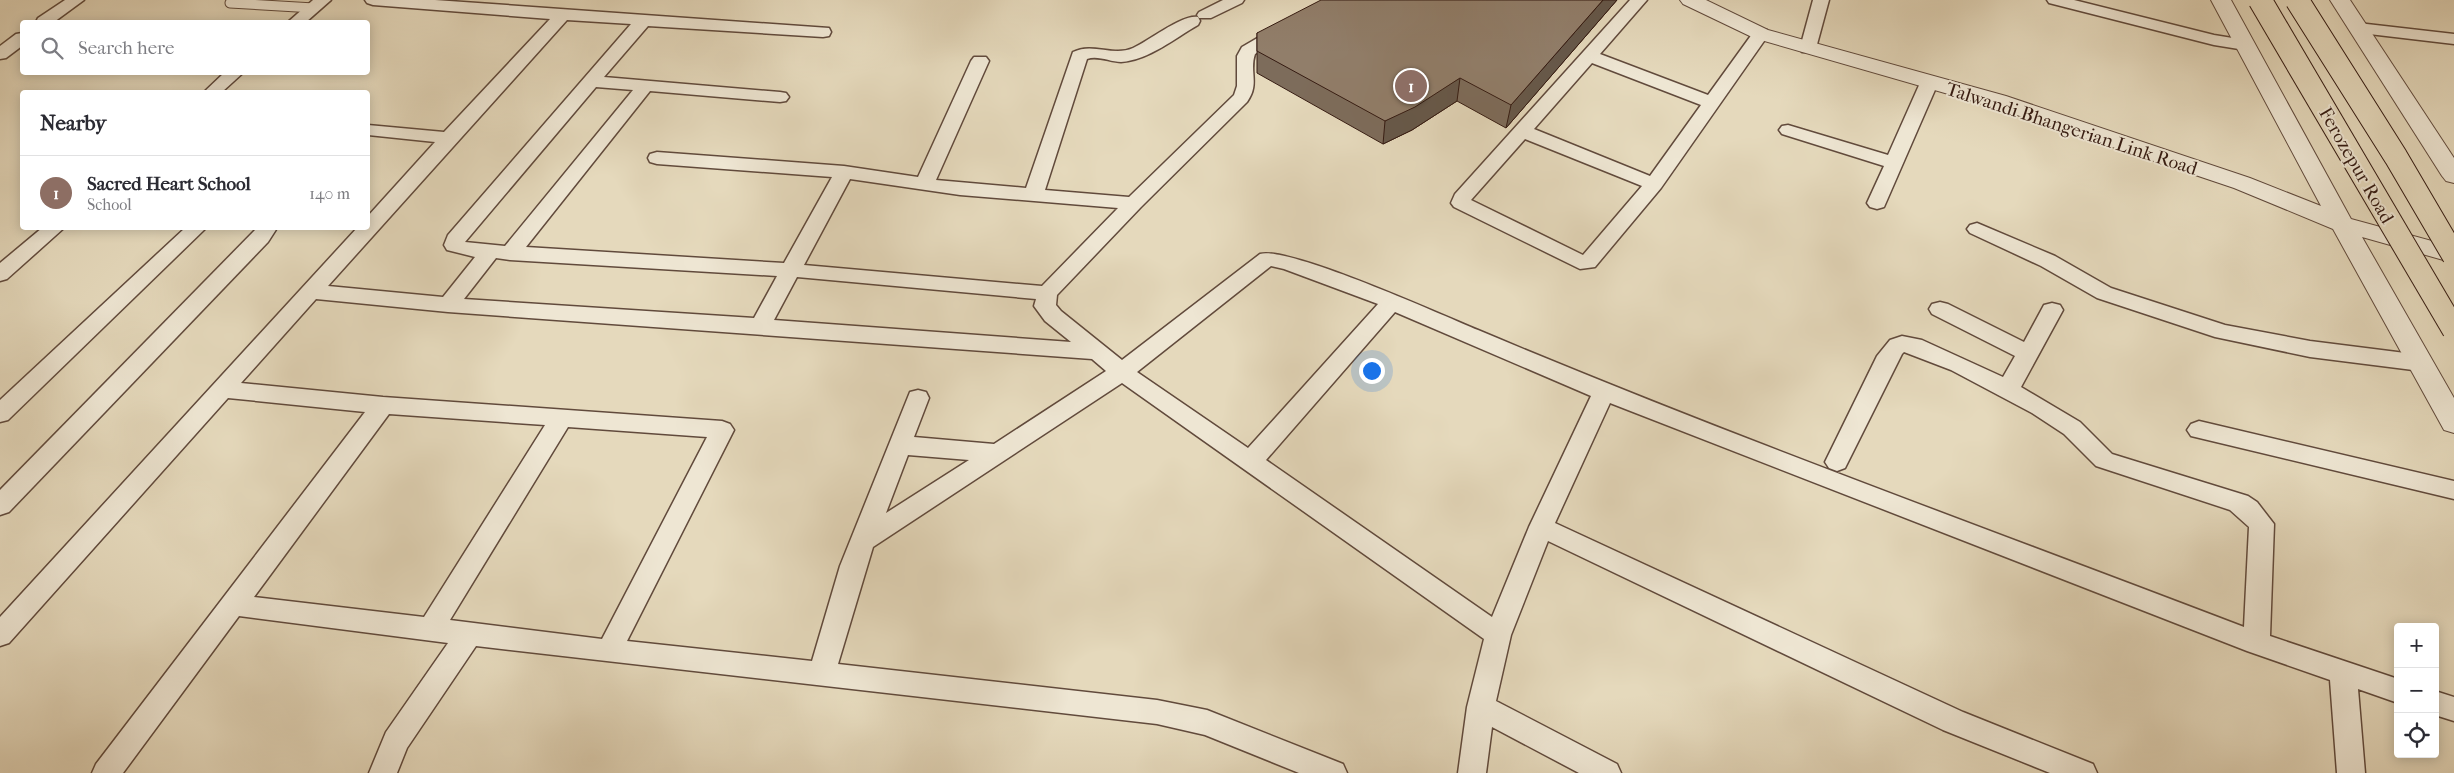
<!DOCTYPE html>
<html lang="en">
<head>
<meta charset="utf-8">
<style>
  :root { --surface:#fff; --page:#f7f7f7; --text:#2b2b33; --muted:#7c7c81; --line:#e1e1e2; --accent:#b45309 }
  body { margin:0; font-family:"IM FELL French Canon",serif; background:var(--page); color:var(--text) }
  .controls { position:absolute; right:15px; bottom:15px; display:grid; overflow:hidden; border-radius:5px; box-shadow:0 2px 12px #0003 }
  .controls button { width:45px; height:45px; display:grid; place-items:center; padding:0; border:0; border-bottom:1px solid var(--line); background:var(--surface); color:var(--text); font:25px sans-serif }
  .you { position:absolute; left:1371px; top:370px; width:18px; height:18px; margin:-12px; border:4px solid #fff; border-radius:50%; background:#1a73e8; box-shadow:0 0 0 8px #1a73e833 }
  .badge { display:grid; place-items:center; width:32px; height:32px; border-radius:50%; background:var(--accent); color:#fff; font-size:16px; font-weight:700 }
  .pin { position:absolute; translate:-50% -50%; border:2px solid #fff; box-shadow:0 1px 5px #0006 }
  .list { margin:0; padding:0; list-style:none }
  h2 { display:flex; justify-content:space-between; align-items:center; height:65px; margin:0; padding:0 20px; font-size:21px }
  h2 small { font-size:16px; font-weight:400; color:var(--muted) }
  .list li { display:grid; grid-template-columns:32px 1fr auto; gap:15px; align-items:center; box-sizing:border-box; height:75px; padding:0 20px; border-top:1px solid var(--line) }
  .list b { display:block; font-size:19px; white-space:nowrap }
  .list p { margin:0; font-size:16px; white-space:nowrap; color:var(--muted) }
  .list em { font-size:16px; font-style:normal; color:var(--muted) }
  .icon { flex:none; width:28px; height:28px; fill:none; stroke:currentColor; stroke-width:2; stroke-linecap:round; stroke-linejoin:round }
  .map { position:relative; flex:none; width:2454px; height:773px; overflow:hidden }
  .search { position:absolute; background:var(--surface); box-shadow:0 2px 12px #0003; left:20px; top:20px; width:350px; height:55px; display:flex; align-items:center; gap:12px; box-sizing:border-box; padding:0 18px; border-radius:5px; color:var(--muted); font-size:19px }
  .panel { position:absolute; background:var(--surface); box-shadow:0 2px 12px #0003; left:20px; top:90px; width:350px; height:140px; border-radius:5px }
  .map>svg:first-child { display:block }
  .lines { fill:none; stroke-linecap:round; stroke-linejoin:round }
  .service-casing { stroke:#614a3c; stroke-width:11 }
  .minor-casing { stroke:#614a3c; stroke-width:3 }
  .tertiary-casing { stroke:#614a3c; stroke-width:2 }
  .service { stroke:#eee6d3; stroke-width:9 }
  .minor { fill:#eee6d3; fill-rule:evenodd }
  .tertiary { fill:#eee6d3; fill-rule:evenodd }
  .trunk-bridge-casing { stroke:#351b12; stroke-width:25; stroke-linecap:butt }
  .trunk-bridge { stroke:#e5d9bc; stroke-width:23 }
  .wall { fill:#7d6c5b; stroke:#351b12 }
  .shaded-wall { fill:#66584a; stroke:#351b12 }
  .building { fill:#917e6a; stroke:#351b12 }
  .labels { text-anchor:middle; stroke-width:4; stroke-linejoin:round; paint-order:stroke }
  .street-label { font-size:19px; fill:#351b12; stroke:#eee6d3 }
</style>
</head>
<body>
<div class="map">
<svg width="2454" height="773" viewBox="0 0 2454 773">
  <rect width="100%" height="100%" fill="#e5d9bc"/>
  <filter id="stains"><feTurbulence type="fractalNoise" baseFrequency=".004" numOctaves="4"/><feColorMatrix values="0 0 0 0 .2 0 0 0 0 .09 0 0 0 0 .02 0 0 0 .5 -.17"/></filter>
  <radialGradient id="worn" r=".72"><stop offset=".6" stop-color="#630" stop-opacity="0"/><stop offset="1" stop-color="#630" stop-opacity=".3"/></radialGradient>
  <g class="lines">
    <defs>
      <polyline id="service" points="230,3 314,8"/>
      <g id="minor">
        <polygon points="65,0 84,0 54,22 36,22 38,18"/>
        <polygon points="313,0 331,0 306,22 288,22"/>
        <path d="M365 0H435L829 28 831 32 829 36 823 37 648 26 604 77 780 92 786 93 789 97 786 101 780 102 650 91 526 247 784 263 832 177 657 164 650 162 648 158 650 154 657 152 844 166 918 177 971 61 974 57H986L989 61 936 180 1026 188 1073 52C1093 42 1113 57 1133 48 1149 41 1182 14 1198 17L1200 21 1198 25C1175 38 1149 60 1121 62 1110 62 1098 55 1087 59L1045 190 1129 197 1234 95 1237 86V56L1242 47 1278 26H1290L1292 30 1290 34 1255 54C1249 72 1260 84 1247 102L1141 207 1057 295 1056 305 1061 311 1122 360 1260 254C1289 246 1442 315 1478 330 1730 436 1988 529 2244 627L2249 527 2230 510 2096 466 2064 434 2032 413 1951 370 1904 352 1902 354 1845 468 1837 471 1829 468 1825 462 1877 356 1890 340 1902 336 1922 340 2003 377 2015 356 1932 314 1929 309 1932 304 1940 302 1948 304 2024 342 2044 305 2052 303 2060 305 2063 310 2021 387 2080 422 2112 454 2248 496 2257 502 2274 524 2270 636 2398 679V703L2358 689 2365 773H2337L2330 680 2247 651 1610 403 1555 523 1963 712 2093 764 2097 773H2050L1943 730 1548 541 1511 635 1496 701 1617 764 1621 773H1579L1492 727 1486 773H1458L1467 707 1484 639 1122 383 873 547 838 664 1157 700 1207 710 1343 764 1347 773H1299L1205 735 1157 724 476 646 407 748 397 773H369L386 732 448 643 239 616 123 773H92L96 764 365 412 228 398 9 643 0 646V617L357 228H368V216L435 142 368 135V125L444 132 550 19 373 5 367 3ZM567 20 631 24 448 235 444 245 447 250 475 257 443 297 328 286ZM596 87 633 90 505 246 465 242ZM850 179 960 195 1118 208 1042 286 804 265ZM496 258 510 260 777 276 754 318 464 299ZM1271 266 1284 269 1378 304 1248 448 1137 372ZM797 277 1036 299 1034 306 1045 321 1071 342 774 320ZM316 299 448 312 1092 359 1106 371 994 444 914 437 929 398 926 392 918 390 910 392 840 566 812 661 627 641 734 430 730 424 722 421 383 397 241 383ZM1395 312 1591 396 1529 527 1492 617 1266 460ZM389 414 545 425 424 617 254 597ZM568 427 707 437 602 639 450 620ZM908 455 969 460 886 513Z"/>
        <polygon points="1223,0 1244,0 1242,3 1211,18 1199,18 1197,15 1199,12"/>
        <path d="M1630 0H1647L1600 54 1708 95 1755 30H1767L1769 34 1661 188 1595 267 1580 269 1454 207 1451 203 1455 194ZM1592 63 1701 105 1650 176 1534 129ZM1525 139 1642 186 1583 255 1471 200Z"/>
        <polygon points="1813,0 1829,0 1816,48 1814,52 1802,52 1800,48"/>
        <polygon points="2047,0 2074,0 2214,35 2251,41 2253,45 2251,49 2245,50 2214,45 2049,3"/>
        <polygon points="2358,23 2454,34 2454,44 2352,32 2350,28 2352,24"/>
        <polygon points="22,33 22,46 6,58 0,59 0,46 16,34"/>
        <polygon points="225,72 244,72 222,92 204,92"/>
        <polygon points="1929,78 1935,79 1938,83 1884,207 1877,209 1870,207 1867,203 1884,166 1782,134 1779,130 1782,126 1788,125 1888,155 1920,83 1923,79"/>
        <polygon points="1977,223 2055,256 2111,288 2225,325 2310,341 2421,355 2429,357 2432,363 2429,369 2421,371 2310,357 2215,337 2097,298 2041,266 1970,233 1967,229 1970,225"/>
        <polygon points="42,228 64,228 7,279 0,281 0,263"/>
        <polygon points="185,228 206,228 8,420 0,422 0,400"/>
        <polygon points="257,228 277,228 268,242 9,512 0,515 0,490"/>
        <polygon points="2199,421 2454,481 2454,499 2191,436 2187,430 2191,424"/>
        <polygon points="2435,691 2454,697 2454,721 2435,715"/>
      </g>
      <g id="tertiary">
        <polygon points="1680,0 1706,0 1768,30 2006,96 2250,178 2321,206 2211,0 2231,0 2351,219 2454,247 2454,263 2362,237 2454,398 2454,433 2444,430 2333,229 2234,188 1990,106 1754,38 1683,4"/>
        <polygon points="2330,0 2350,0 2454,158 2454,183 2446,181 2442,176"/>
      </g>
    </defs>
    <use href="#service" class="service-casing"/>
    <use href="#minor" class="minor-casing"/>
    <use href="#tertiary" class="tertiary-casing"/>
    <use href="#service" class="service"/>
    <use href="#minor" class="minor"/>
    <use href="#tertiary" class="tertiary"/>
    <defs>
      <g id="trunk-bridge">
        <polyline points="2260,0 2454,330"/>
        <polyline points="2297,0 2396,157 2454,256"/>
      </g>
    </defs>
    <use href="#trunk-bridge" class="trunk-bridge-casing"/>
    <use href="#trunk-bridge" class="trunk-bridge"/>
  </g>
  <polygon class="wall" points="1617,0 1506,128 1457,101 1412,130 1383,144 1257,73 1257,33"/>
  <g class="shaded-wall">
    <polygon points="1603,0 1617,0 1506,128 1511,105"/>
    <polygon points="1460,78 1457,101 1412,130 1383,144 1385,121"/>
  </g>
  <polygon class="building" points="1321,0 1603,0 1511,105 1460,78 1415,107 1385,121 1257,51 1257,33"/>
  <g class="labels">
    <g class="street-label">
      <text transform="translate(2072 128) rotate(18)" y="7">Talwandi Bhangerian Link Road</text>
      <text transform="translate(2357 165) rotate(60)" y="7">Ferozepur Road</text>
    </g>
  </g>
  <rect width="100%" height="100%" filter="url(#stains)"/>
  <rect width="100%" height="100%" fill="url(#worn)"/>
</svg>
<div class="controls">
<button>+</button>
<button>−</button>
<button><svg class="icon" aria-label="locate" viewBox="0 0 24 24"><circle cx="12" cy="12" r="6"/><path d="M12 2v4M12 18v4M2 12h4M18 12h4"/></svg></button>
</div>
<div class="you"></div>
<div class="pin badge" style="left:1411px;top:86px;background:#8d6e63">1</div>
<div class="search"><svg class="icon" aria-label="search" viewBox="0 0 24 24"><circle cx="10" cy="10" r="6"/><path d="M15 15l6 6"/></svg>Search here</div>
<section class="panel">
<h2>Nearby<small></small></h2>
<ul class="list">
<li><span class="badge" style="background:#8d6e63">1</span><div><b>Sacred Heart School</b><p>School</p></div><em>140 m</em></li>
</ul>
</section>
</div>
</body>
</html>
